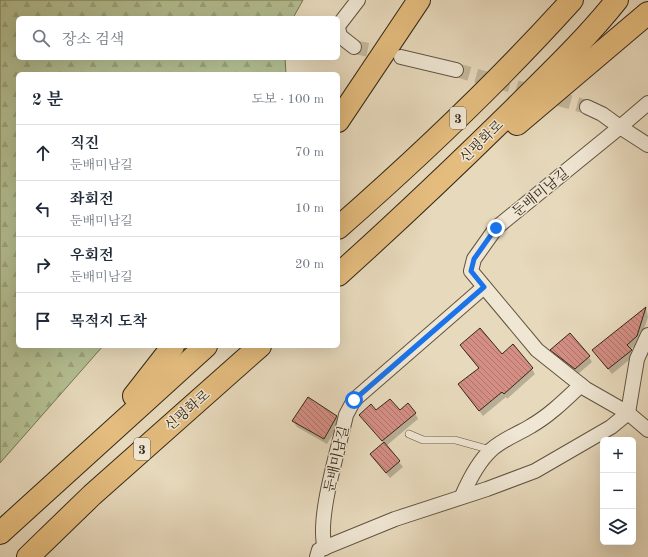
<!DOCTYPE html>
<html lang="ko">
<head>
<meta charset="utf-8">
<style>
  :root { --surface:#fff; --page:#f2f2f3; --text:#1f2937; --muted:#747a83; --line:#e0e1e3 }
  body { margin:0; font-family:"Old Standard TT","Noto Serif KR",serif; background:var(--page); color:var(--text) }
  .controls { position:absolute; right:12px; bottom:12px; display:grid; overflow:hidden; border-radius:6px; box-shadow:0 4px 16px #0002 }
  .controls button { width:36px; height:36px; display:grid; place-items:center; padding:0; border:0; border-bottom:1px solid var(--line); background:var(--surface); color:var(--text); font:20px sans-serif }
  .stop { position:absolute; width:12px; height:12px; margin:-9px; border:3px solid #1a73e8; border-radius:50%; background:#fff }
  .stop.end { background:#1a73e8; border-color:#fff; box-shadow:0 1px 4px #0008 }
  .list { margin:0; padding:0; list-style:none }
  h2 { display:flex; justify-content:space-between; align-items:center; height:52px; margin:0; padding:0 16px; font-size:17px }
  h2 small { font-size:13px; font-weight:400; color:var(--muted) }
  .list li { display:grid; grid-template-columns:26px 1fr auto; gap:12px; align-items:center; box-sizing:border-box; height:56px; padding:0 16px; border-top:1px solid var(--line) }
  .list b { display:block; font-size:15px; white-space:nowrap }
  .list p { margin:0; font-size:13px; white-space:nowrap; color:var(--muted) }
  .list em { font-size:13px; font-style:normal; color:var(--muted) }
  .icon { flex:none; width:22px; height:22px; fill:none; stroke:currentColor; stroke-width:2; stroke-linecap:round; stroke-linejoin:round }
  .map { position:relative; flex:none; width:648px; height:557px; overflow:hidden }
  .search { position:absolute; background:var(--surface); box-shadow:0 4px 16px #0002; left:16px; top:16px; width:324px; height:44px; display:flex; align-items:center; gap:10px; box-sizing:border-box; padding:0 14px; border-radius:6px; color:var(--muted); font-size:15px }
  .panel { position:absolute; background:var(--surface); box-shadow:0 4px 16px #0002; left:16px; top:72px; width:324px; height:276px; border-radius:6px }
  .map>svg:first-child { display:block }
  .forest { fill:url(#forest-firs); stroke:#747455 }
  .shadow { fill:#0003 }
  .building { fill:url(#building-back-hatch); stroke:#342818 }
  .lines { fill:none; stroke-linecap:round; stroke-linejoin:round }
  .street-tunnel { stroke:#c3b69b; stroke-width:14; stroke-dasharray:14 7; stroke-linecap:butt }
  .lane-casing { stroke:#615441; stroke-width:8 }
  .street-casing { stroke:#615441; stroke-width:16 }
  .highway-casing { stroke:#342818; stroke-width:24 }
  .lane { stroke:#efe6d3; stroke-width:7 }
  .street { stroke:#efe6d3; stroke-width:14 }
  .highway { stroke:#e4bc7e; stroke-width:22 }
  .route { stroke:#1a73e8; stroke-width:5 }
  .labels { text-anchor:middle; stroke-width:3; stroke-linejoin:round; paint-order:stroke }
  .shield { fill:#efe6d3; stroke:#6c6150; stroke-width:1 }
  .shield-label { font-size:13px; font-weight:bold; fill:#342818 }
  .street-label { font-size:14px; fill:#342818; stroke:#efe6d3 }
</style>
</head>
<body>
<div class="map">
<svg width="648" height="557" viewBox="0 0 648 557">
  <defs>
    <pattern id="forest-firs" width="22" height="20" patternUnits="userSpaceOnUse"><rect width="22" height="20" fill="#b4bf92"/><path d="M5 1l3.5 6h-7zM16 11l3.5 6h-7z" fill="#9ba47d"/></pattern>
    <pattern id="building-back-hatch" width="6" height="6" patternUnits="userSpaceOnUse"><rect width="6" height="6" fill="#d48e84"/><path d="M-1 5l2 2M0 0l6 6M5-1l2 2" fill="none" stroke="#ad746b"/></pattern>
  </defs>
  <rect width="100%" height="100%" fill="#e7d9bc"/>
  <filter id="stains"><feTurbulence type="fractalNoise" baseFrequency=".005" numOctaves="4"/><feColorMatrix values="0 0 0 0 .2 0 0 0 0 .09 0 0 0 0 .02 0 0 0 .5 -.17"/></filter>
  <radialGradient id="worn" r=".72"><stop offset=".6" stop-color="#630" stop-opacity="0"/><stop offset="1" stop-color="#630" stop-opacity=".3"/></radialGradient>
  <polygon class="forest" points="0,0 303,0 293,18 18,18 18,58 285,58 286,74 18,74 18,346 103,346 0,463"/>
  <g class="shadow">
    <polygon points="646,308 648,317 640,341 630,350 634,356 612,374 593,350"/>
    <polygon points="461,346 502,355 532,369 535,374 507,399 506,397 483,416 459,384 479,369"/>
    <polygon points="552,350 589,357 592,362 578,374 555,356"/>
    <polygon points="376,412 415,413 418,419 386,446 403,467 390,478 371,455 384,443 360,415"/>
    <polygon points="336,417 340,422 327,444 297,427 293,421"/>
  </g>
  <g class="building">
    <polygon points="646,307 637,336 627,345 632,350 608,369 592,350"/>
    <polygon points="480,328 502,354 513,344 533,368 504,394 502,392 479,411 458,384 479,368 460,345"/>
    <polygon points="570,333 590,356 575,369 550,350"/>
    <polygon points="308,397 337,416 324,439 292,421"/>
    <polygon points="390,399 400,410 408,403 416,413 382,441 359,415 371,404 376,410"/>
    <polygon points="384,442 400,461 386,473 370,454"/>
  </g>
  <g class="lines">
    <g class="street-tunnel">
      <polyline points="354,47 389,54"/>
      <polyline points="456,70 587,107"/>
    </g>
    <defs>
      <polyline id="lane" points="409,434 423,440 455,440 491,450"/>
      <g id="street">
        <polyline points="338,26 358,0"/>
        <polyline points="338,28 340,36 354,47"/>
        <polyline points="401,57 456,70"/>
        <polyline points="648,103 620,127 648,145"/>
        <polyline points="587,107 602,114 620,127 496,228 474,259 471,271 537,350 586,389 628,413 648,430"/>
        <path d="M462 496C469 480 478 462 491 450 503 439 518 434 531 426 550 415 565 400 581 385"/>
        <path d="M325 548C316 519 339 448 346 415L354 400 484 287"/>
        <polyline points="317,557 319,550 395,519 487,489 535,471 611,427 628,413 637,359 648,335"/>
      </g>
      <g id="highway">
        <polyline points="338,121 419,0"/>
        <polyline points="517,124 648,13"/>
        <path d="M338 228C420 156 499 81 572 0"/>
        <path d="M338 275C398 221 457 165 515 108 550 73 586 39 617 0"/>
        <polyline points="134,396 173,346"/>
        <polyline points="0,533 206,346"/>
        <polyline points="28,557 92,495 260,346"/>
      </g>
    </defs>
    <use href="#lane" class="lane-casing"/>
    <use href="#street" class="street-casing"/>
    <use href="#highway" class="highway-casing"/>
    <use href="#lane" class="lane"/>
    <use href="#street" class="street"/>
    <use href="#highway" class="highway"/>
  </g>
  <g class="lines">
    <polyline class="route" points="354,400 484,287 471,271 474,259 496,228"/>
  </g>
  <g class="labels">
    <g class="shield">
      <rect x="450" y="107" width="16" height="22" rx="3"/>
      <rect x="134" y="438" width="16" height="22" rx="3"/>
    </g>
    <g class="shield-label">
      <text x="458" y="123">3</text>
      <text x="142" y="454">3</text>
    </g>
    <g class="street-label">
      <text transform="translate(481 141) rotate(-44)" y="5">신평화로</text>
      <text transform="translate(540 192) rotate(-39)" y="5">둔배미남길</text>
      <text transform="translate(187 410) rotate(-41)" y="5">신평화로</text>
      <text transform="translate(336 459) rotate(-77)" y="5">둔배미남길</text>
    </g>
  </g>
  <rect width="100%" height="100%" filter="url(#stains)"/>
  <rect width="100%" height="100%" fill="url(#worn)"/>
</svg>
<div class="controls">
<button>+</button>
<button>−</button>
<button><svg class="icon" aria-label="layers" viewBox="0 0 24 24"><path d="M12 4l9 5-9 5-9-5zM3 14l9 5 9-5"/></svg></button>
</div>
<div class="stop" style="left:354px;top:400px"></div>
<div class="stop end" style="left:496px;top:228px"></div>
<div class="search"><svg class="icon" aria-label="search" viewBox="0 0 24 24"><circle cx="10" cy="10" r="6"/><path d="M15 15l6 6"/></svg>장소 검색</div>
<section class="panel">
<h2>2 분<small>도보 · 100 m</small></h2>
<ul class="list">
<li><svg class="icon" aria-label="ahead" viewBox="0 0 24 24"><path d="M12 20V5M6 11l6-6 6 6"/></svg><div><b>직진</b><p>둔배미남길</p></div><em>70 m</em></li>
<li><svg class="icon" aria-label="left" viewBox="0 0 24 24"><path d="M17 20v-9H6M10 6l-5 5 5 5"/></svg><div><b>좌회전</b><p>둔배미남길</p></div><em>10 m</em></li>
<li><svg class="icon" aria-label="right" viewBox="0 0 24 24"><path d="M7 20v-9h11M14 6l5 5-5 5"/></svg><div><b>우회전</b><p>둔배미남길</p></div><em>20 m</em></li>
<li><svg class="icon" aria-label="arrive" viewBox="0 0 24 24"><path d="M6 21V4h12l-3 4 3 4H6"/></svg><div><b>목적지 도착</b></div></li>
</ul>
</section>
</div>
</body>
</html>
